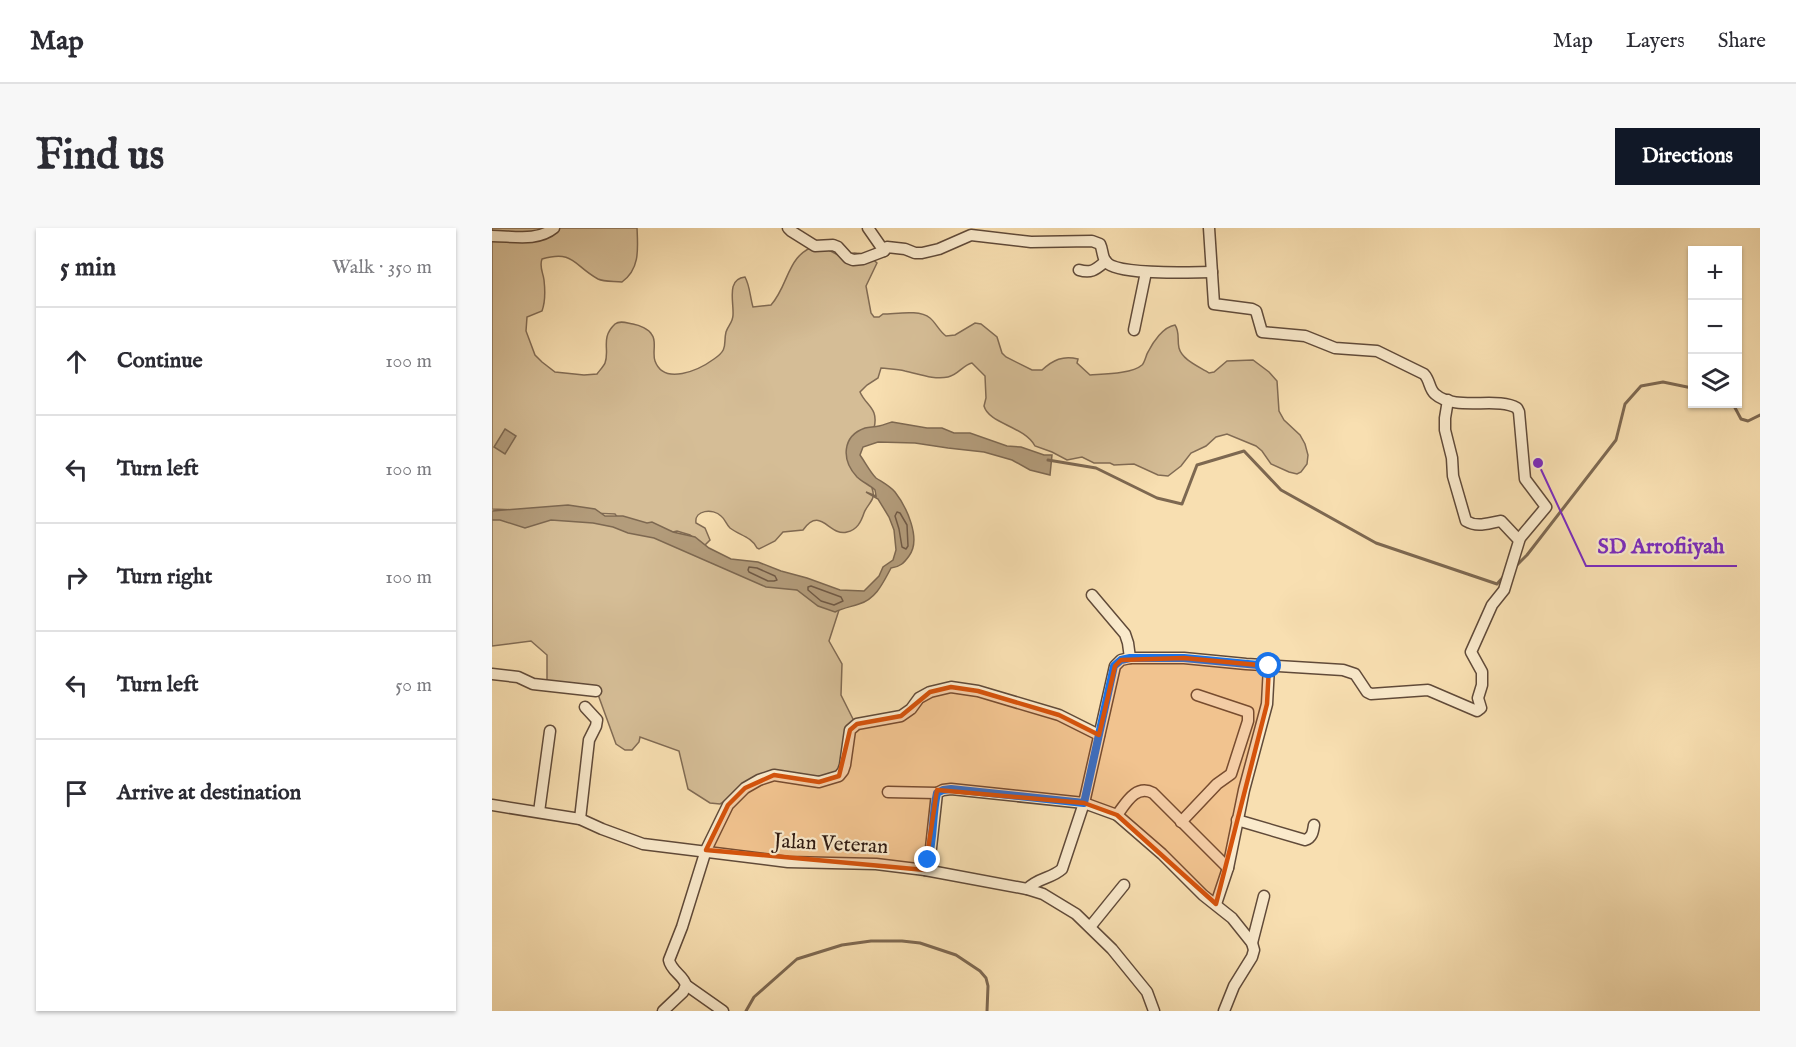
<!DOCTYPE html>
<html lang="en">
<head>
<meta charset="utf-8">
<style>
  :root { --surface:#fff; --page:#f7f7f7; --text:#2b2b33; --muted:#7c7c81; --line:#e1e1e2; --accent:#111827 }
  body { margin:0; font-family:"IM FELL English",serif; background:var(--page); color:var(--text) }
  .controls { position:absolute; right:18px; top:18px; display:grid; overflow:hidden; border-radius:0px; box-shadow:0 2px 4px #0004 }
  .controls button { width:54px; height:54px; display:grid; place-items:center; padding:0; border:0; border-bottom:2px solid var(--line); background:var(--surface); color:var(--text); font:30px sans-serif }
  .stop { position:absolute; width:18px; height:18px; margin:-14px; border:4px solid #1a73e8; border-radius:50%; background:#fff }
  .stop.end { background:#1a73e8; border-color:#fff; box-shadow:0 2px 6px #0008 }
  .list { margin:0; padding:0; list-style:none }
  h2 { display:flex; justify-content:space-between; align-items:center; height:78px; margin:0; padding:0 24px; font-size:26px }
  h2 small { font-size:20px; font-weight:400; color:var(--muted) }
  .list li { display:grid; grid-template-columns:39px 1fr auto; gap:18px; align-items:center; box-sizing:border-box; height:108px; padding:0 24px; border-top:2px solid var(--line) }
  .list b { display:block; font-size:22px; white-space:nowrap }
  .list em { font-size:20px; font-style:normal; color:var(--muted) }
  .icon { flex:none; width:33px; height:33px; fill:none; stroke:currentColor; stroke-width:2; stroke-linecap:round; stroke-linejoin:round }
  .map { position:relative; flex:none; width:1268px; height:783px; overflow:hidden; border-radius:0px }
  header { display:flex; align-items:center; gap:36px; box-sizing:border-box; height:84px; padding:0 30px; background:var(--surface); border-bottom:2px solid var(--line) }
  header strong { font-size:28px }
  nav { display:flex; gap:33px; margin-inline-start:auto; font-size:21px }
  .intro { display:flex; align-items:center; justify-content:space-between; box-sizing:border-box; height:144px; padding:0 36px }
  h1 { margin:0; font-size:42px }
  .button { padding:15px 27px; border-radius:0px; background:var(--accent); color:#fff; font-size:21px; font-weight:700 }
  main { display:flex; gap:36px; padding:0 36px }
  aside { flex:1; background:var(--surface); border-radius:0px; box-shadow:0 2px 4px #0004 }
  .map>svg:first-child { display:block }
  .green { fill:#d5bd96; stroke:#816b54; stroke-width:1.5 }
  .water { fill:#b39c7b; stroke:#7d6851; stroke-width:1.5 }
  .lines { fill:none; stroke-linecap:round; stroke-linejoin:round }
  .shore { stroke:#705a46; stroke-width:1.5 }
  .stream { stroke:#7d6851; stroke-width:3 }
  .street-casing { stroke:#604a39; stroke-width:13 }
  .street { stroke:#faeacc; stroke-width:10 }
  .route { stroke:#1a73e8; stroke-width:8 }
  .marked { fill:#d5530c; fill-opacity:0.2; stroke:#d5530c; stroke-width:4.5; stroke-linejoin:round }
  .labels { text-anchor:middle; stroke-width:4.5; stroke-linejoin:round; paint-order:stroke }
  .street-label { font-size:21px; fill:#2d1911; stroke:#faeacc }
  .leader { fill:none; stroke:#7b2cbf; stroke-width:2 }
  .callout-dot { fill:#7b2cbf; stroke:#faeacc; stroke-width:2 }
  .callout-label { font-size:22px; text-anchor:middle; font-weight:bold; fill:#7b2cbf; stroke:#faeacc; stroke-width:4.5; stroke-linejoin:round; paint-order:stroke }
</style>
</head>
<body>
<header>
<strong>Map</strong>
<nav><a>Map</a><a>Layers</a><a>Share</a></nav>
</header>
<div class="intro"><h1>Find us</h1><a class="button">Directions</a></div>
<main>
<aside>
<h2>5 min<small>Walk · 350 m</small></h2>
<ul class="list">
<li><svg class="icon" aria-label="ahead" viewBox="0 0 24 24"><path d="M12 20V5M6 11l6-6 6 6"/></svg><div><b>Continue</b></div><em>100 m</em></li>
<li><svg class="icon" aria-label="left" viewBox="0 0 24 24"><path d="M17 20v-9H6M10 6l-5 5 5 5"/></svg><div><b>Turn left</b></div><em>100 m</em></li>
<li><svg class="icon" aria-label="right" viewBox="0 0 24 24"><path d="M7 20v-9h11M14 6l5 5-5 5"/></svg><div><b>Turn right</b></div><em>100 m</em></li>
<li><svg class="icon" aria-label="left" viewBox="0 0 24 24"><path d="M17 20v-9H6M10 6l-5 5 5 5"/></svg><div><b>Turn left</b></div><em>50 m</em></li>
<li><svg class="icon" aria-label="arrive" viewBox="0 0 24 24"><path d="M6 21V4h12l-3 4 3 4H6"/></svg><div><b>Arrive at destination</b></div></li>
</ul>
</aside>
<div class="map">
<svg width="1268" height="783" viewBox="0 0 1268 783">
  <rect width="100%" height="100%" fill="#f8dfb1"/>
  <filter id="stains"><feTurbulence type="fractalNoise" baseFrequency=".00333" numOctaves="4"/><feColorMatrix values="0 0 0 0 .2 0 0 0 0 .09 0 0 0 0 .02 0 0 0 .5 -.17"/></filter>
  <radialGradient id="worn" r=".72"><stop offset=".6" stop-color="#630" stop-opacity="0"/><stop offset="1" stop-color="#630" stop-opacity=".3"/></radialGradient>
  <g class="green">
    <path d="M0 0H145C146 21 148 41 130 54 122 53 112 54 106 51 81 37 82 22 50 31 47 39 51 44 52 52 53 61 53 75 50 83L35 89 34 103 43 127 50 134 63 144 92 147 105 146C107 143 112 138 113 135 118 122 108 110 123 96 128 92 135 95 141 96 147 97 157 101 160 107 165 113 160 125 163 133 172 158 207 142 222 131 237 121 231 116 234 104 236 98 241 94 241 87 242 74 234 51 253 49 258 58 258 69 261 79L279 77C298 56 294 25 327 17L346 27C362 24 373 23 385 35L374 58 379 85 382 89H387L391 86C404 86 427 81 438 90 444 95 447 103 454 108L463 107 483 95 489 96 505 109 510 125 514 129 540 142H550C561 132 571 127 586 131L585 135 598 147C611 146 640 146 650 137 653 134 654 127 656 124 661 114 671 99 683 97 688 104 685 112 687 120 690 132 708 139 717 145L722 144 735 133 761 132 777 144 785 153 787 183 792 192 808 207 813 216 816 227 815 236 809 244 805 246 797 244 779 236 770 223 764 218 735 206 724 209 714 218 699 225 689 238 676 248 666 247 642 236 622 237 618 235H602L590 229 575 232 560 224 543 218C532 198 497 196 492 178L494 170 493 148 480 135C471 137 466 147 456 149 442 152 427 146 413 143 405 141 397 141 389 140L386 150 375 157 368 164C374 178 387 180 382 200L358 219C364 229 384 258 381 269 380 274 374 279 372 285 369 294 365 302 355 304 337 309 329 277 311 302L291 304 283 313 267 321 265 320C260 309 247 307 238 300 234 296 233 291 229 288 221 280 202 282 204 295L213 300 218 312 212 318 198 307 185 303 181 304 126 290 123 286 0 281Z"/>
    <path d="M0 291C33 291 68 289 101 294 139 299 175 314 211 326 257 343 302 360 348 379L337 413 350 436 349 467 362 493 354 537 338 551 283 545 228 576 218 575 196 561 187 523 148 509 147 514 140 522H133L124 516 104 461 55 456V427L39 413 0 418Z"/>
  </g>
  <g class="water">
    <path d="M400 194 435 200H450L462 205H478L515 218 529 219 552 227H560L558 247 538 242 520 232 492 224 456 220 423 215 386 214 371 219 368 227C373 234 378 244 384 250 390 254 398 258 403 264 414 278 430 311 417 328 412 335 408 339 399 340 391 355 384 371 367 376 358 379 351 380 343 384L326 378 305 362 274 359 162 310 136 305 121 299 101 295 59 292 33 300 8 292H0V283L76 277 103 281 113 288H131L155 295 160 294 181 304 203 309 217 320 239 331 266 334 289 343 315 350 348 362 372 363 387 348 391 339 401 332 404 322 402 302 397 289 386 271 374 264 384 268 383 262C378 257 370 254 365 249 349 232 350 208 373 200 378 199 383 199 387 198 392 197 396 195 400 194Z"/>
    <polygon points="13,201 24,208 13,226 2,219"/>
  </g>
  <g class="lines">
    <g class="shore">
      <polygon points="405,284 408,285 415,297 416,318 414,321 410,319 407,301 403,288"/>
      <polygon points="257,339 265,340 283,348 285,352 282,353 276,353 257,344 256,342"/>
      <polygon points="319,358 349,369 351,373 342,377 329,373 316,362 316,359"/>
    </g>
    <g class="stream">
      <polyline points="1241,176 1249,191 1256,193 1268,187"/>
      <polyline points="556,232 604,240 665,270 690,276 705,237 752,223 789,262 884,315 1005,356 1012,348"/>
      <polyline points="1024,338 1035,327 1124,212 1133,176 1149,158 1171,154 1200,160"/>
      <polyline points="254,783 262,769 305,731 350,717 379,713 410,713 428,715 464,727 488,743 494,750 496,758 495,783"/>
    </g>
    <defs>
      <g id="street">
        <polyline points="296,0 299,3 323,18 341,17 346,19 356,30 361,32 371,31 392,23"/>
        <path d="M376 0 392 23 395 19 413 21 423 25H430L447 21 479 7 539 14 600 13 608 16C611 22 610 29 614 34 627 48 700 44 720 44"/>
        <path d="M0 8C21 8 45 14 62 0"/>
        <path d="M587 42C600 46 604 41 614 33"/>
        <polyline points="642,102 654,44"/>
        <path d="M956 172 953 190V202L960 230 961 248 974 293C986 300 996 295 1009 293L1025 310H1028"/>
        <polyline points="600,367 633,406 636,415 638,430"/>
        <polyline points="0,446 26,449 41,456 104,463"/>
        <polyline points="396,564 445,565"/>
        <polyline points="0,577 88,591 110,601 151,616 296,634 384,636 433,642 535,661 551,666 584,686 620,721 655,764 662,783"/>
        <polyline points="47,584 58,503"/>
        <path d="M625 587C634 575 644 556 661 565L736 640"/>
        <polyline points="88,591 97,512 104,498 105,492 93,479"/>
        <path d="M745 592 813 612C820 610 821 604 822 597"/>
        <polyline points="689,594 725,556 739,546 756,493 756,484 705,467"/>
        <polyline points="433,642 439,620 445,565 451,562 459,561 592,575 625,587 670,626 711,667 740,690 760,715 762,722 760,729 742,758 732,783"/>
        <path d="M535 661C547 649 559 651 570 641L592 575 623 438 629 432 638 430H692L754 436 851 442 863 446 875 464 879 466 936 462 985 483 989 480 986 470 990 457V444L979 424 1000 377 1012 362 1028 310 1054 279 1033 251 1027 184 1025 180C1005 168 963 184 943 166 937 161 938 152 932 146L885 123 843 120 813 108 770 104 764 83 760 81 722 76 717 0"/>
        <polyline points="724,676 736,640 752,562 775,476 777,438"/>
        <polyline points="598,699 632,657"/>
        <polyline points="760,715 772,668"/>
        <polyline points="194,757 231,783"/>
        <path d="M171 783 191 764 194 757C191 747 179 743 177 732L190 699 214 622 236 577 253 560 267 552 282 547 327 554 347 548 351 543 353 537 358 502 365 496 409 488 419 481 427 470 438 464 459 459 486 463 567 487 607 507"/>
      </g>
    </defs>
    <use href="#street" class="street-casing"/>
    <use href="#street" class="street"/>
  </g>
  <g class="lines">
    <path class="route" d="M436 632C442 610 440 587 445 565L451 562 459 561 592 575 622 438 629 432 638 430H692L777 438"/>
  </g>
  <path class="marked" d="M692 430 777 438 775 476 724 676 625 587 592 575 445 562 433 642 214 622 236 577 253 560 282 547 327 554 347 548 358 502 365 496 409 488 438 464 459 459 486 463 567 487 607 507 623 438 629 432Z"/>
  <g class="labels">
    <g class="street-label">
      <text transform="translate(339 615) rotate(3)" y="7">Jalan Veteran</text>
    </g>
  </g>
  <path class="leader" d="M1046 235L1094 338H1245"/>
  <circle class="callout-dot" cx="1046" cy="235" r="6"/>
  <g class="callout-label">
    <text x="1169" y="325">SD Arrofiiyah</text>
  </g>
  <rect width="100%" height="100%" filter="url(#stains)"/>
  <rect width="100%" height="100%" fill="url(#worn)"/>
</svg>
<div class="controls">
<button>+</button>
<button>−</button>
<button><svg class="icon" aria-label="layers" viewBox="0 0 24 24"><path d="M12 4l9 5-9 5-9-5zM3 14l9 5 9-5"/></svg></button>
</div>
<div class="stop" style="left:777px;top:438px"></div>
<div class="stop end" style="left:436px;top:632px"></div>
</div>
</main>
</body>
</html>
